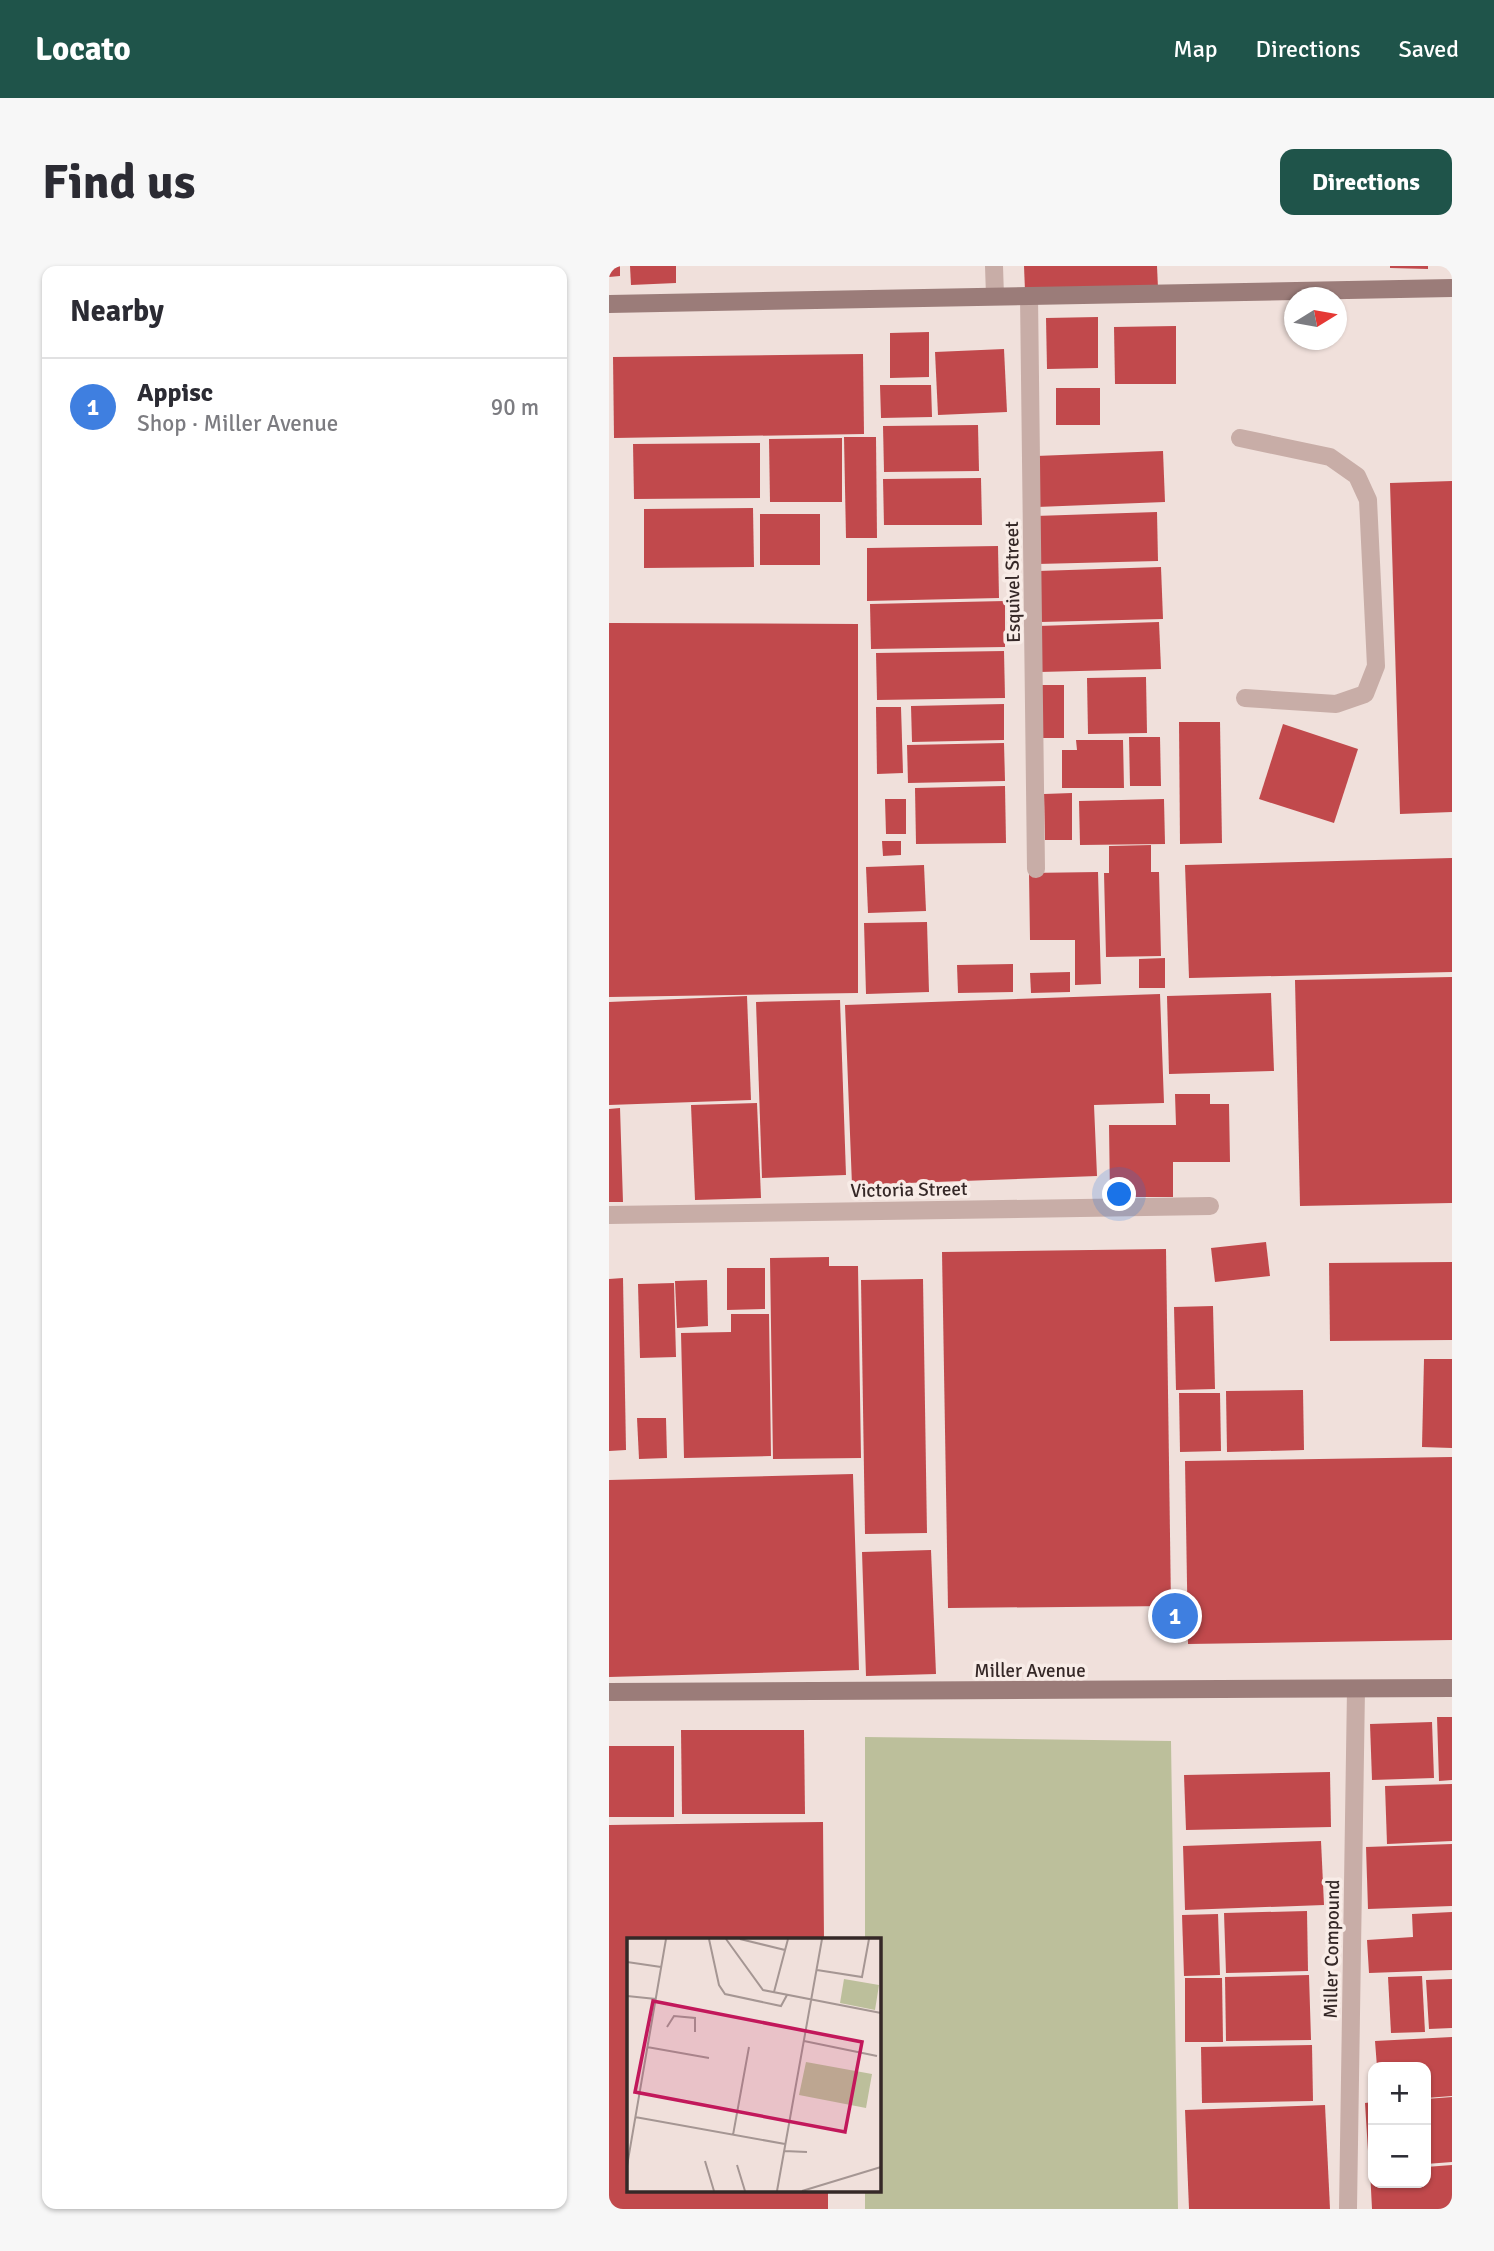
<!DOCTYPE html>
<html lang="en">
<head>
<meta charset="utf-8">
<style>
  :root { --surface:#fff; --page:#f7f7f7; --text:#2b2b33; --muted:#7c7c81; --line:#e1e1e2; --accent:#1f544a }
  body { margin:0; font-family:Signika,sans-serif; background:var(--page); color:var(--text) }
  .controls { position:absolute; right:21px; bottom:21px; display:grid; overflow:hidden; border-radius:14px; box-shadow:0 2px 5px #0004 }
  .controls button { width:63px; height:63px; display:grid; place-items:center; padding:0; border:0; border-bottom:2px solid var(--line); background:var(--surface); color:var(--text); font:35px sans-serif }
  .compass { position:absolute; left:675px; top:21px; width:63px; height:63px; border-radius:50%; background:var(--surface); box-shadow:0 2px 5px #0004; rotate:79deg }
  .you { position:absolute; left:511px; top:929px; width:24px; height:24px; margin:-18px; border:5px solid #fff; border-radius:50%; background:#1a73e8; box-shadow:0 0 0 10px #1a73e833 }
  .badge { display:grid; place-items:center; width:46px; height:46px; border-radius:50%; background:var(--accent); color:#fff; font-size:23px; font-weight:700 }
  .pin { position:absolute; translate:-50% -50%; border:4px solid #fff; box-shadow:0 2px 7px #0006 }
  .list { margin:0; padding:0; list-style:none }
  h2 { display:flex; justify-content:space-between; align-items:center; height:91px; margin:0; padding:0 28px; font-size:30px }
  h2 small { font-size:23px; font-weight:400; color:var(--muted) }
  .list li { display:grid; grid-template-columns:46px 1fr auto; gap:21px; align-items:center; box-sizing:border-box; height:98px; padding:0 28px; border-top:2px solid var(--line) }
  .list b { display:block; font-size:26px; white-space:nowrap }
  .list p { margin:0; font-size:23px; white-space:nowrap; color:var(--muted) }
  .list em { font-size:23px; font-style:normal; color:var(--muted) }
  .map { position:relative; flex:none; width:843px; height:1943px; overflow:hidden; border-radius:14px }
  header { display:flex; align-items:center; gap:42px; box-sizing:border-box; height:98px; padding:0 35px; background:var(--accent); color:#fff }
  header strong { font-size:33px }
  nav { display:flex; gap:38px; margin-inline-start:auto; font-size:24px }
  .intro { display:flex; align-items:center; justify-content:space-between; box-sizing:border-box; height:168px; padding:0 42px }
  h1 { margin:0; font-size:49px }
  .button { padding:18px 32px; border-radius:14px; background:var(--accent); color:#fff; font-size:24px; font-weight:700 }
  main { display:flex; gap:42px; padding:0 42px }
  aside { flex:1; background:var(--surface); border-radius:14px; box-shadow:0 2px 5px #0004 }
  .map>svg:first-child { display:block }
  .green { fill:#bcbf9b }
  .building { fill:#c1494c }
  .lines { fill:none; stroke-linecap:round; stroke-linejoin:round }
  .lane { stroke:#c8ada7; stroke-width:18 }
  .street { stroke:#c8ada7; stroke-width:18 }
  .secondary { stroke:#9b7c79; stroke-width:18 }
  .labels { text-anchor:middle; stroke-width:7; stroke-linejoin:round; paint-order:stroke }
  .street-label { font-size:19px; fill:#352827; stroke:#f8ece7 }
  .inset-road { fill:none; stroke:#a59693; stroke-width:2 }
  .view { fill:#c2185b; fill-opacity:0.15; stroke:#c2185b; stroke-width:3.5 }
  .inset-edge { fill:none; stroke:#352827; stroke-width:3.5 }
</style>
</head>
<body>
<header>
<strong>Locato</strong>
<nav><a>Map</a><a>Directions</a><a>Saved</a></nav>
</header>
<div class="intro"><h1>Find us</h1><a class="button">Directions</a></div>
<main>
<aside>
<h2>Nearby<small></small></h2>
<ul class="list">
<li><span class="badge" style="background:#3f7fe0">1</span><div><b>Appisc</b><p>Shop · Miller Avenue</p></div><em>90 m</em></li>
</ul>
</aside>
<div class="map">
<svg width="843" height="1943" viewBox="0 0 843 1943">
  <rect width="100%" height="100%" fill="#f0e0db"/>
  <polygon class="green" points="256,1471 562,1475 569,1943 256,1943 256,1924 270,1924 270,1674 256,1673"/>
  <g class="building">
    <polygon points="0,0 11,0 11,10 0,11"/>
    <polygon points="21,0 67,0 67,17 22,19"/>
    <polygon points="415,0 548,0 549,22 416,25"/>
    <polygon points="781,0 819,0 819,3 781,2"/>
    <polygon points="489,51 489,102 438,103 437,52"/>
    <polygon points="567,60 567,118 506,118 505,61"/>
    <polygon points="320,66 320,111 281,112 281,67"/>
    <polygon points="395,83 398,146 329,149 326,86"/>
    <polygon points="254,88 255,168 5,172 4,91"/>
    <polygon points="271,119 322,119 323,151 272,152"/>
    <rect x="447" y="122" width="44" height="37"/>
    <polygon points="369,159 370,205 275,206 274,160"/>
    <polygon points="235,171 267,171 268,272 237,272"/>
    <polygon points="233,172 233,236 161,236 160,173"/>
    <polygon points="151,177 151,232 25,233 24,178"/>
    <polygon points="554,185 556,236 428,241 427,190"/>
    <polygon points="372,212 373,259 275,259 274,213"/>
    <polygon points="843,215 843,546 791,548 781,217"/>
    <polygon points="144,242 145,301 35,302 35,243"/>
    <polygon points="548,246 549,295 428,298 426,250"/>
    <rect x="151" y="248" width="60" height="51"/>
    <polygon points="389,280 390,332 258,335 258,282"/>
    <polygon points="552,301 554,353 431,356 429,305"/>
    <polygon points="396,335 396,381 262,383 261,338"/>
    <polygon points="550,356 552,403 430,406 429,360"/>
    <polygon points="0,357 249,358 249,727 0,731"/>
    <polygon points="395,385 396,432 268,434 267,387"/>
    <polygon points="537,411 538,467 479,468 478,412"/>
    <polygon points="431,419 455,419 455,472 432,472"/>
    <polygon points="395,438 395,474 303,476 302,440"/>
    <polygon points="267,441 292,441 294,507 268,508"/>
    <polygon points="570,456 611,456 613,577 571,578"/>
    <polygon points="674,458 749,483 725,557 650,533"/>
    <polygon points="520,471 551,471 552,520 521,520"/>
    <polygon points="467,474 514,474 515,522 453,522 453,484 468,484"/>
    <polygon points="395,477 396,515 299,517 298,479"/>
    <polygon points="396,520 397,577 307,578 306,522"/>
    <polygon points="463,527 463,574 436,574 435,528"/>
    <polygon points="276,533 297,533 297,568 277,568"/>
    <polygon points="555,533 556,578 471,579 470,535"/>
    <polygon points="273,575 292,575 292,589 274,590"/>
    <polygon points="542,579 542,606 550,606 552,690 497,691 495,607 500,607 500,580"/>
    <polygon points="843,592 843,706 580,712 576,599"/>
    <polygon points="315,599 317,645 259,647 257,601"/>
    <polygon points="489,606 492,718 466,719 466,674 421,674 420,607"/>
    <polygon points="318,656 320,726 257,728 255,657"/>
    <polygon points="556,692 556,722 530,722 530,693"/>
    <polygon points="404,698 404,726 349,727 348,699"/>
    <polygon points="461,706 461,726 422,727 421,707"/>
    <polygon points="843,711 843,937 691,940 686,714"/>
    <polygon points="662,727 665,805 560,808 558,730"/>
    <polygon points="551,728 555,837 485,839 488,910 243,919 236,739"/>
    <polygon points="138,730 142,834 0,839 0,736"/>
    <polygon points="231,734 237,909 153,912 147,736"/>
    <polygon points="566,828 601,828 601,838 620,838 621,896 564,896 564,931 501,931 500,859 567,859"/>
    <polygon points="148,837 152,932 86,934 82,839"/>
    <polygon points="11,842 14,936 0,936 0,843"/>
    <polygon points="657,976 661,1010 606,1016 602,982"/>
    <polygon points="557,983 562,1340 339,1342 333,986"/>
    <polygon points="220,991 220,1000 249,1000 252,1192 164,1193 161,992"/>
    <polygon points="843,996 843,1074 721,1075 720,997"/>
    <polygon points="118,1002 156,1002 156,1043 118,1044"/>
    <polygon points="14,1012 17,1184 0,1185 0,1013"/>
    <polygon points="314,1013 318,1267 256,1268 252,1014"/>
    <polygon points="98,1014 99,1060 68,1062 66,1015"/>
    <polygon points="65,1017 67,1091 31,1092 29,1018"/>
    <polygon points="604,1040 606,1123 567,1124 565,1041"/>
    <polygon points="122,1048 160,1048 162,1190 75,1192 72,1067 122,1066"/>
    <polygon points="815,1093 843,1093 843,1182 813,1181"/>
    <polygon points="694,1124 695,1184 618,1186 617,1125"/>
    <polygon points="570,1127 611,1127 612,1185 571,1186"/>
    <polygon points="28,1152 57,1152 58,1192 30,1193"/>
    <polygon points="843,1191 843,1374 579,1378 576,1195"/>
    <polygon points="244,1208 250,1404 0,1411 0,1214"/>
    <polygon points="322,1284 327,1408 257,1410 253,1286"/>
    <polygon points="828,1451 843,1451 843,1514 830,1515"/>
    <polygon points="823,1456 825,1512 763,1514 761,1458"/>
    <polygon points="72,1464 195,1464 196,1548 73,1548"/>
    <rect x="0" y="1480" width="65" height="71"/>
    <polygon points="721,1506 722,1561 577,1564 575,1509"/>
    <polygon points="843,1518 843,1575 778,1578 776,1520"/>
    <polygon points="214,1556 215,1674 19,1674 19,1924 219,1924 219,1943 0,1943 0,1559"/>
    <polygon points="712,1575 715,1639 576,1644 574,1580"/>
    <polygon points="843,1578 843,1640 759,1643 757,1581"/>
    <polygon points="698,1645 699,1705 617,1707 615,1647"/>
    <polygon points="843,1646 843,1704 760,1707 758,1674 804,1671 803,1648"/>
    <polygon points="609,1648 611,1709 575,1710 573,1649"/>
    <polygon points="700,1709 702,1774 617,1775 616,1711"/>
    <polygon points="813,1710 816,1766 782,1767 779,1711"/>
    <polygon points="576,1712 613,1712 614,1776 576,1776"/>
    <polygon points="843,1713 843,1762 820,1763 817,1714"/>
    <polygon points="843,1771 843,1830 817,1832 817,1801 768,1801 766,1775"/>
    <polygon points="703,1779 704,1835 593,1837 592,1781"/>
    <polygon points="843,1831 843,1896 817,1898 817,1833"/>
    <polygon points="764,1836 764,1901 760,1901 756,1837"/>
    <polygon points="716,1839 721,1943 580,1943 576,1844"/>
    <polygon points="843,1899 843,1943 763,1943 761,1904 764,1904 764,1917 817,1917 817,1901"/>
  </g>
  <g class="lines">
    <polyline class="lane" points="631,172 721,191 748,210 759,234 767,400 756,428 727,438 636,432"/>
    <g class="street">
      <polyline points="385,0 386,30"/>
      <polyline points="420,30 427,603"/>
      <polyline points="0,949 601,940"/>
      <polyline points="739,1943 747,1423"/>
    </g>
    <g class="secondary">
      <polyline points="0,38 843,22"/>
      <polyline points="0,1426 843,1422"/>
    </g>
  </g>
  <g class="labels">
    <g class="street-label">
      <text transform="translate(403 316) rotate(-91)" y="7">Esquivel Street</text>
      <text transform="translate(300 923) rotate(-1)" y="7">Victoria Street</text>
      <text x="421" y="1411">Miller Avenue</text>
      <text transform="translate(722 1683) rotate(-89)" y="7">Miller Compound</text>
    </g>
  </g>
  <g transform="translate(18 1672)">
    <rect width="254" height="254" fill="#f0e0db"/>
    <path d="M217 41 252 47 248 72 213 65ZM179 124 245 136 239 170 172 157Z" fill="#bcbf9b"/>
    <path class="inset-road" d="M82 1 92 47 98 56 154 68 160 57M99 1 136 52 254 75M113 1 158 12M0 24 34 29M190 32 235 39 242 1M147 54 161 1M0 58 29 61M40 89 47 78 68 80V94M177 103 250 118M20 109 82 120M8 179 158 206M106 197 122 109M157 213 180 214M78 223 87 253M110 227 118 253M0 228 39 1M150 253 195 1M175 253 254 229"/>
    <path class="view" d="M26 63 235 104 218 194 8 154Z"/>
    <rect width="254" height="254" class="inset-edge"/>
  </g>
</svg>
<div class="controls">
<button>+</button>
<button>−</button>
</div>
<svg class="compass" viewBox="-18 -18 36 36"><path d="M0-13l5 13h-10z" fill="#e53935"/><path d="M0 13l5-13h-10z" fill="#7c7c81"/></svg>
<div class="you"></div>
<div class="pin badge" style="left:566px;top:1350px;background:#3f7fe0">1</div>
</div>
</main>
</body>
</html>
